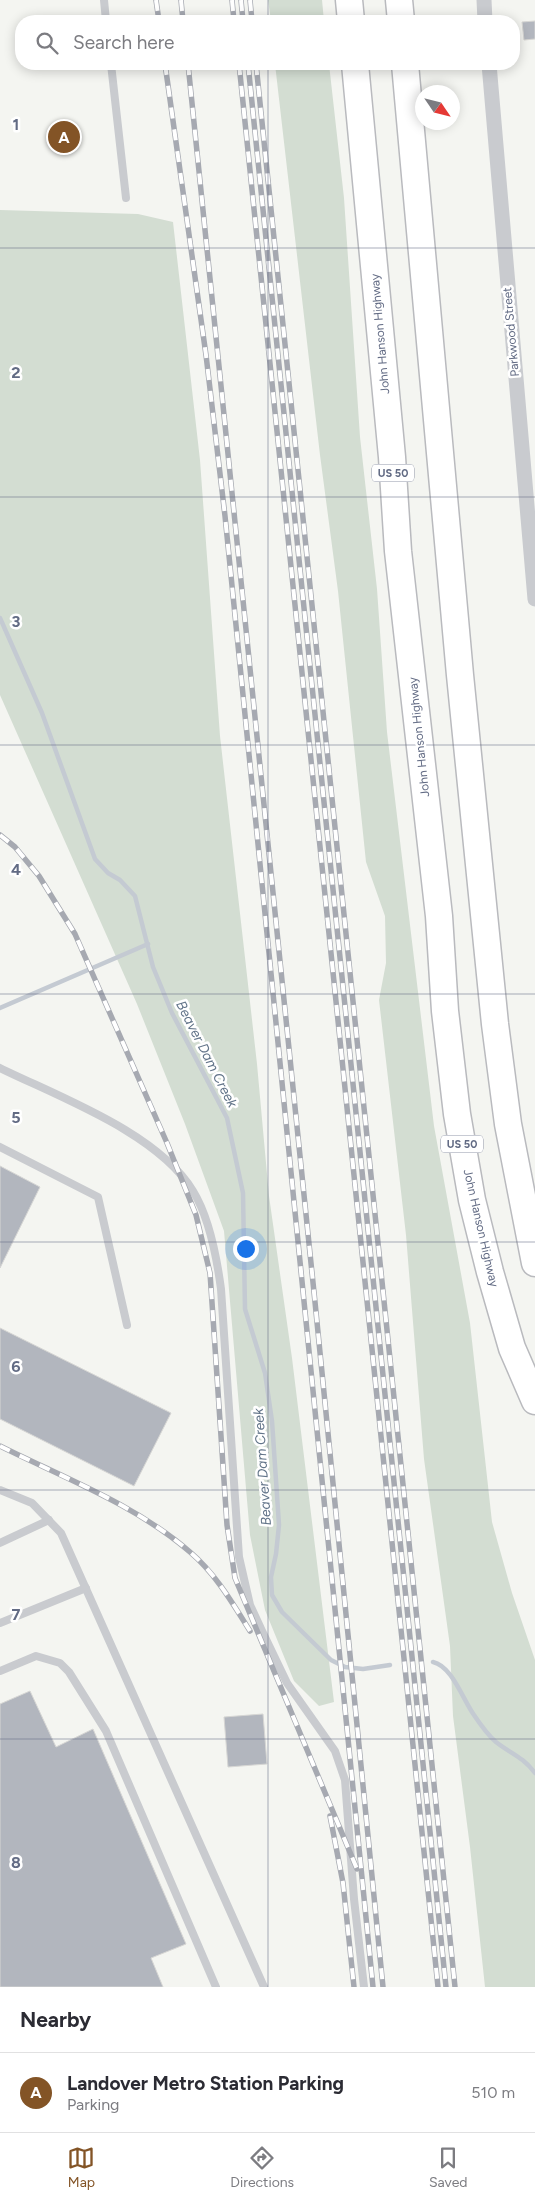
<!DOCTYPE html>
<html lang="en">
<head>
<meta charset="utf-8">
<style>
  :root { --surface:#fff; --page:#f2f2f3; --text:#2b2b33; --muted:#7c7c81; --line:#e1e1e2; --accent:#835426 }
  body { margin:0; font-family:Figtree,sans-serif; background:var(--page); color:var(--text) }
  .compass { position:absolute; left:415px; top:85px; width:45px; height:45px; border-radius:50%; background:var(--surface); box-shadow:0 2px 12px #0003; rotate:125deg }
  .you { position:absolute; left:245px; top:1248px; width:18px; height:18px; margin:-12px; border:4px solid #fff; border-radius:50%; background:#1a73e8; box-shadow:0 0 0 8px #1a73e833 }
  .badge { display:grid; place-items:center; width:32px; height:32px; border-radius:50%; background:var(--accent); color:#fff; font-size:16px; font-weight:700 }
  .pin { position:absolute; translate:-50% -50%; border:2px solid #fff; box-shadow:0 1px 5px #0006 }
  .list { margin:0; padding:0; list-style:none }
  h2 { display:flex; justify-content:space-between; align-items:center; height:65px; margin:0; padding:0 20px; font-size:21px }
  h2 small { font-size:16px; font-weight:400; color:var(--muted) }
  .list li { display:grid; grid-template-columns:32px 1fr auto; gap:15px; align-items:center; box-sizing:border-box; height:80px; padding:0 20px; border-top:1px solid var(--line) }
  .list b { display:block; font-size:19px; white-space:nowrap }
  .list p { margin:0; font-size:16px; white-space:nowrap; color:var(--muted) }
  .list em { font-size:16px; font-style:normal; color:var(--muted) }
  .icon { flex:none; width:28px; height:28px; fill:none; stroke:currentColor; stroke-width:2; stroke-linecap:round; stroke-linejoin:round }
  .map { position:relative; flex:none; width:535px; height:1987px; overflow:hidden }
  .search { position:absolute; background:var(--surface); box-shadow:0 2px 12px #0003; left:15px; right:15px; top:15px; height:55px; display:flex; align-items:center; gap:12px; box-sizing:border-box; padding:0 18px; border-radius:20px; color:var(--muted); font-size:19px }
  .sheet { height:145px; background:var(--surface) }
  nav { display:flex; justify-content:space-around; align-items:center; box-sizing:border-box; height:70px; border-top:1px solid var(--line); background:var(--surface); font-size:14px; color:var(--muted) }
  nav a { display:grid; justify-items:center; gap:2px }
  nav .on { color:var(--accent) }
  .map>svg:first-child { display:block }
  .green { fill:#d3ddd2 }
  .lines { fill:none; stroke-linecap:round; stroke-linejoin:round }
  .stream { stroke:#c4cad2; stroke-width:4.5 }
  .building { fill:#b2b6be; stroke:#d6d6d4 }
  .highway-casing { stroke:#b9babe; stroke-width:29 }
  .lane { stroke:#c9cbcf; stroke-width:8 }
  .street { stroke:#c9cbcf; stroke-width:15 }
  .highway { stroke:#fff; stroke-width:26 }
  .rail-casing { stroke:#a6a9b1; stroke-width:5.5 }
  .rail { stroke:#fff; stroke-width:4; stroke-dasharray:11; stroke-linecap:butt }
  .grid { fill:none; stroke:#626b84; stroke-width:1; stroke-opacity:0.55 }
  .labels { text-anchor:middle; stroke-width:5; stroke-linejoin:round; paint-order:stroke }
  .shield { fill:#fff; stroke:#9197a9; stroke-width:1 }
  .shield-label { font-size:11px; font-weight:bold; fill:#626b84 }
  .street-label { font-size:12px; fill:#626b84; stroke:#fff }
  .water-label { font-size:14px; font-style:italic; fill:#627489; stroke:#fff }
  .grid-label { font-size:16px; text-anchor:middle; font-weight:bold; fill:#626b84; stroke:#fff; stroke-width:5; stroke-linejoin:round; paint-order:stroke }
</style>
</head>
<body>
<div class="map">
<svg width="535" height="1987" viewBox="0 0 535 1987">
  <rect width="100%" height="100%" fill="#f4f5f1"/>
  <g class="green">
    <polygon points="268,0 322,0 324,21 271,21"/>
    <polygon points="275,64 329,64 344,198 360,437 377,589 387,732 434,1126 470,1323 492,1522 512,1593 535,1660 535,1987 485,1987 470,1847 453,1716 450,1646 424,1459 406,1235 379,1000 386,963 385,916 366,862 338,591 320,455"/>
    <polygon points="0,210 138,214 173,222 200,460 220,736 257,1064 269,1196 292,1358 334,1702 319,1706 294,1681 265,1610 250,1535 224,1231 185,1124 137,1004 0,695"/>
  </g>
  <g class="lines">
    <g class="stream">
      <polyline points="0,618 42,713 95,859 108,873 120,880 135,896 153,967 172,1013 227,1118 243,1193 245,1309 265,1373 272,1421 279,1525 276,1554 271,1577 272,1595 282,1612 331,1660 345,1667 363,1669 390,1665"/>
      <polyline points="0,1008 148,944"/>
      <path d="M433 1662C452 1666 463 1700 474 1715 480 1724 488 1735 496 1742 511 1754 522 1756 535 1773"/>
    </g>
  </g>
  <g class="building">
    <polygon points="535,21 535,39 524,40 522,22"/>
    <polygon points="0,1166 40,1187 0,1268"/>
    <polygon points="0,1328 171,1413 134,1486 0,1419"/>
    <polygon points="30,1691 56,1747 93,1729 186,1944 151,1958 163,1987 0,1987 0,1704"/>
    <polygon points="263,1714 267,1764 228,1767 224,1717"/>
  </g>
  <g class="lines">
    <defs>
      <g id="highway">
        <polyline points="349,0 351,21"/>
        <polyline points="399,0 401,21"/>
        <polyline points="355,64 392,457 398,551 439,916 445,1011 457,1114 472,1200 490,1272 512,1348 535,1401"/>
        <polyline points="405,64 460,675 495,1024 508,1124 535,1263"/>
      </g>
    </defs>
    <use href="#highway" class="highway-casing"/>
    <g class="lane">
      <polyline points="104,0 106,21"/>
      <polyline points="111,64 126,198"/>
      <path d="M0 1068C59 1097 158 1133 193 1191 209 1217 217 1259 221 1289L239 1557 250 1605 262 1631 287 1683 335 1751 345 1780 354 1899 364 1987"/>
      <polyline points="0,1147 98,1197 127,1325"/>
      <polyline points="0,1490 32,1503 61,1533 264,1987"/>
      <polyline points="0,1543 49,1520"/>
      <polyline points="0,1623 86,1588"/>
      <polyline points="0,1671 36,1656 60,1663 69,1672 106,1731 216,1987"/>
    </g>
    <g class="street">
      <polyline points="484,0 485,21"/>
      <polyline points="489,64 535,599"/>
    </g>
    <use href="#highway" class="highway"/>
    <defs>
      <g id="rail">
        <polyline points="156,0 159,21"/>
        <polyline points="181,0 183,21"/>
        <polyline points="232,0 234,21"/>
        <polyline points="241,0 243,21"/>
        <polyline points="250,0 252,21"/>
        <polyline points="165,64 206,355 225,516 373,1987"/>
        <polyline points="188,64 315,1302 383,1987"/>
        <polyline points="239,64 438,1987"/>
        <polyline points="248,64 446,1987"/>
        <polyline points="256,64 455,1987"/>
        <polyline points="0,835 15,847 39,876 75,934 167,1143 196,1215 210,1273 227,1525 235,1578 357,1869"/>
        <path d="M0 1446C64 1478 136 1505 190 1552 216 1574 233 1604 250 1631"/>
        <polyline points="330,1816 343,1883 354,1987"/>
      </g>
    </defs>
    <use href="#rail" class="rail-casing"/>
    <use href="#rail" class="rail"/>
  </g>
  <path class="grid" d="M268 0V21M268 64V1987M0 248H535M0 497H535M0 745H535M0 994H535M0 1242H535M0 1490H535M0 1739H535"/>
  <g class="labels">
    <g class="shield">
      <rect x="372" y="464.5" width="42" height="17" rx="4"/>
      <rect x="441" y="1135.5" width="42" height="17" rx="4"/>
    </g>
    <g class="shield-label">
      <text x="393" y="477">US 50</text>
      <text x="462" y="1148">US 50</text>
    </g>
    <g class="street-label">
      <text transform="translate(511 332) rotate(-95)" y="4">Parkwood Street</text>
      <text transform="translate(380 334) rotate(-95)" y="4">John Hanson Highway</text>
      <text transform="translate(419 737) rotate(-96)" y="4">John Hanson Highway</text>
      <text transform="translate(481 1228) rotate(77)" y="4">John Hanson Highway</text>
    </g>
    <g class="water-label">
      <text transform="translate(207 1054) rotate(63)" y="5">Beaver Dam Creek</text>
      <text transform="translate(262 1467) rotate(-94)" y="5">Beaver Dam Creek</text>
    </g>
  </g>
  <g class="grid-label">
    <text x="16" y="130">1</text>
    <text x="16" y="378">2</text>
    <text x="16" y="627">3</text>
    <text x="16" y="875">4</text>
    <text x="16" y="1123">5</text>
    <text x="16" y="1372">6</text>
    <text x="16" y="1620">7</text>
    <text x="16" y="1868">8</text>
  </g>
</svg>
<svg class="compass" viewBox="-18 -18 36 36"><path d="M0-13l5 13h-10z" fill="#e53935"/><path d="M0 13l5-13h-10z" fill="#7c7c81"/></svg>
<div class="you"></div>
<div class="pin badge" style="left:64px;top:137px">A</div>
<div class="search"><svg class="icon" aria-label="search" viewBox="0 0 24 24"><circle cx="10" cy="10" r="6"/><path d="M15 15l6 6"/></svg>Search here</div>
</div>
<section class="sheet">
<h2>Nearby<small></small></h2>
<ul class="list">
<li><span class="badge">A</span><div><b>Landover Metro Station Parking</b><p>Parking</p></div><em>510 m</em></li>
</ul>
</section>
<nav>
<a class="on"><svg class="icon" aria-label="map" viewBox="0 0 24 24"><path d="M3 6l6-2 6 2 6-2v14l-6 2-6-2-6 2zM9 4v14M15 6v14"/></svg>Map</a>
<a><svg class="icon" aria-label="directions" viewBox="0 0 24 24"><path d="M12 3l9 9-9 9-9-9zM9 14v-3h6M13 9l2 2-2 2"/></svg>Directions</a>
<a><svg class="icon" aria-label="saved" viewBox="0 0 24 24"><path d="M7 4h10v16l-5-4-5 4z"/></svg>Saved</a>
</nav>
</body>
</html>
